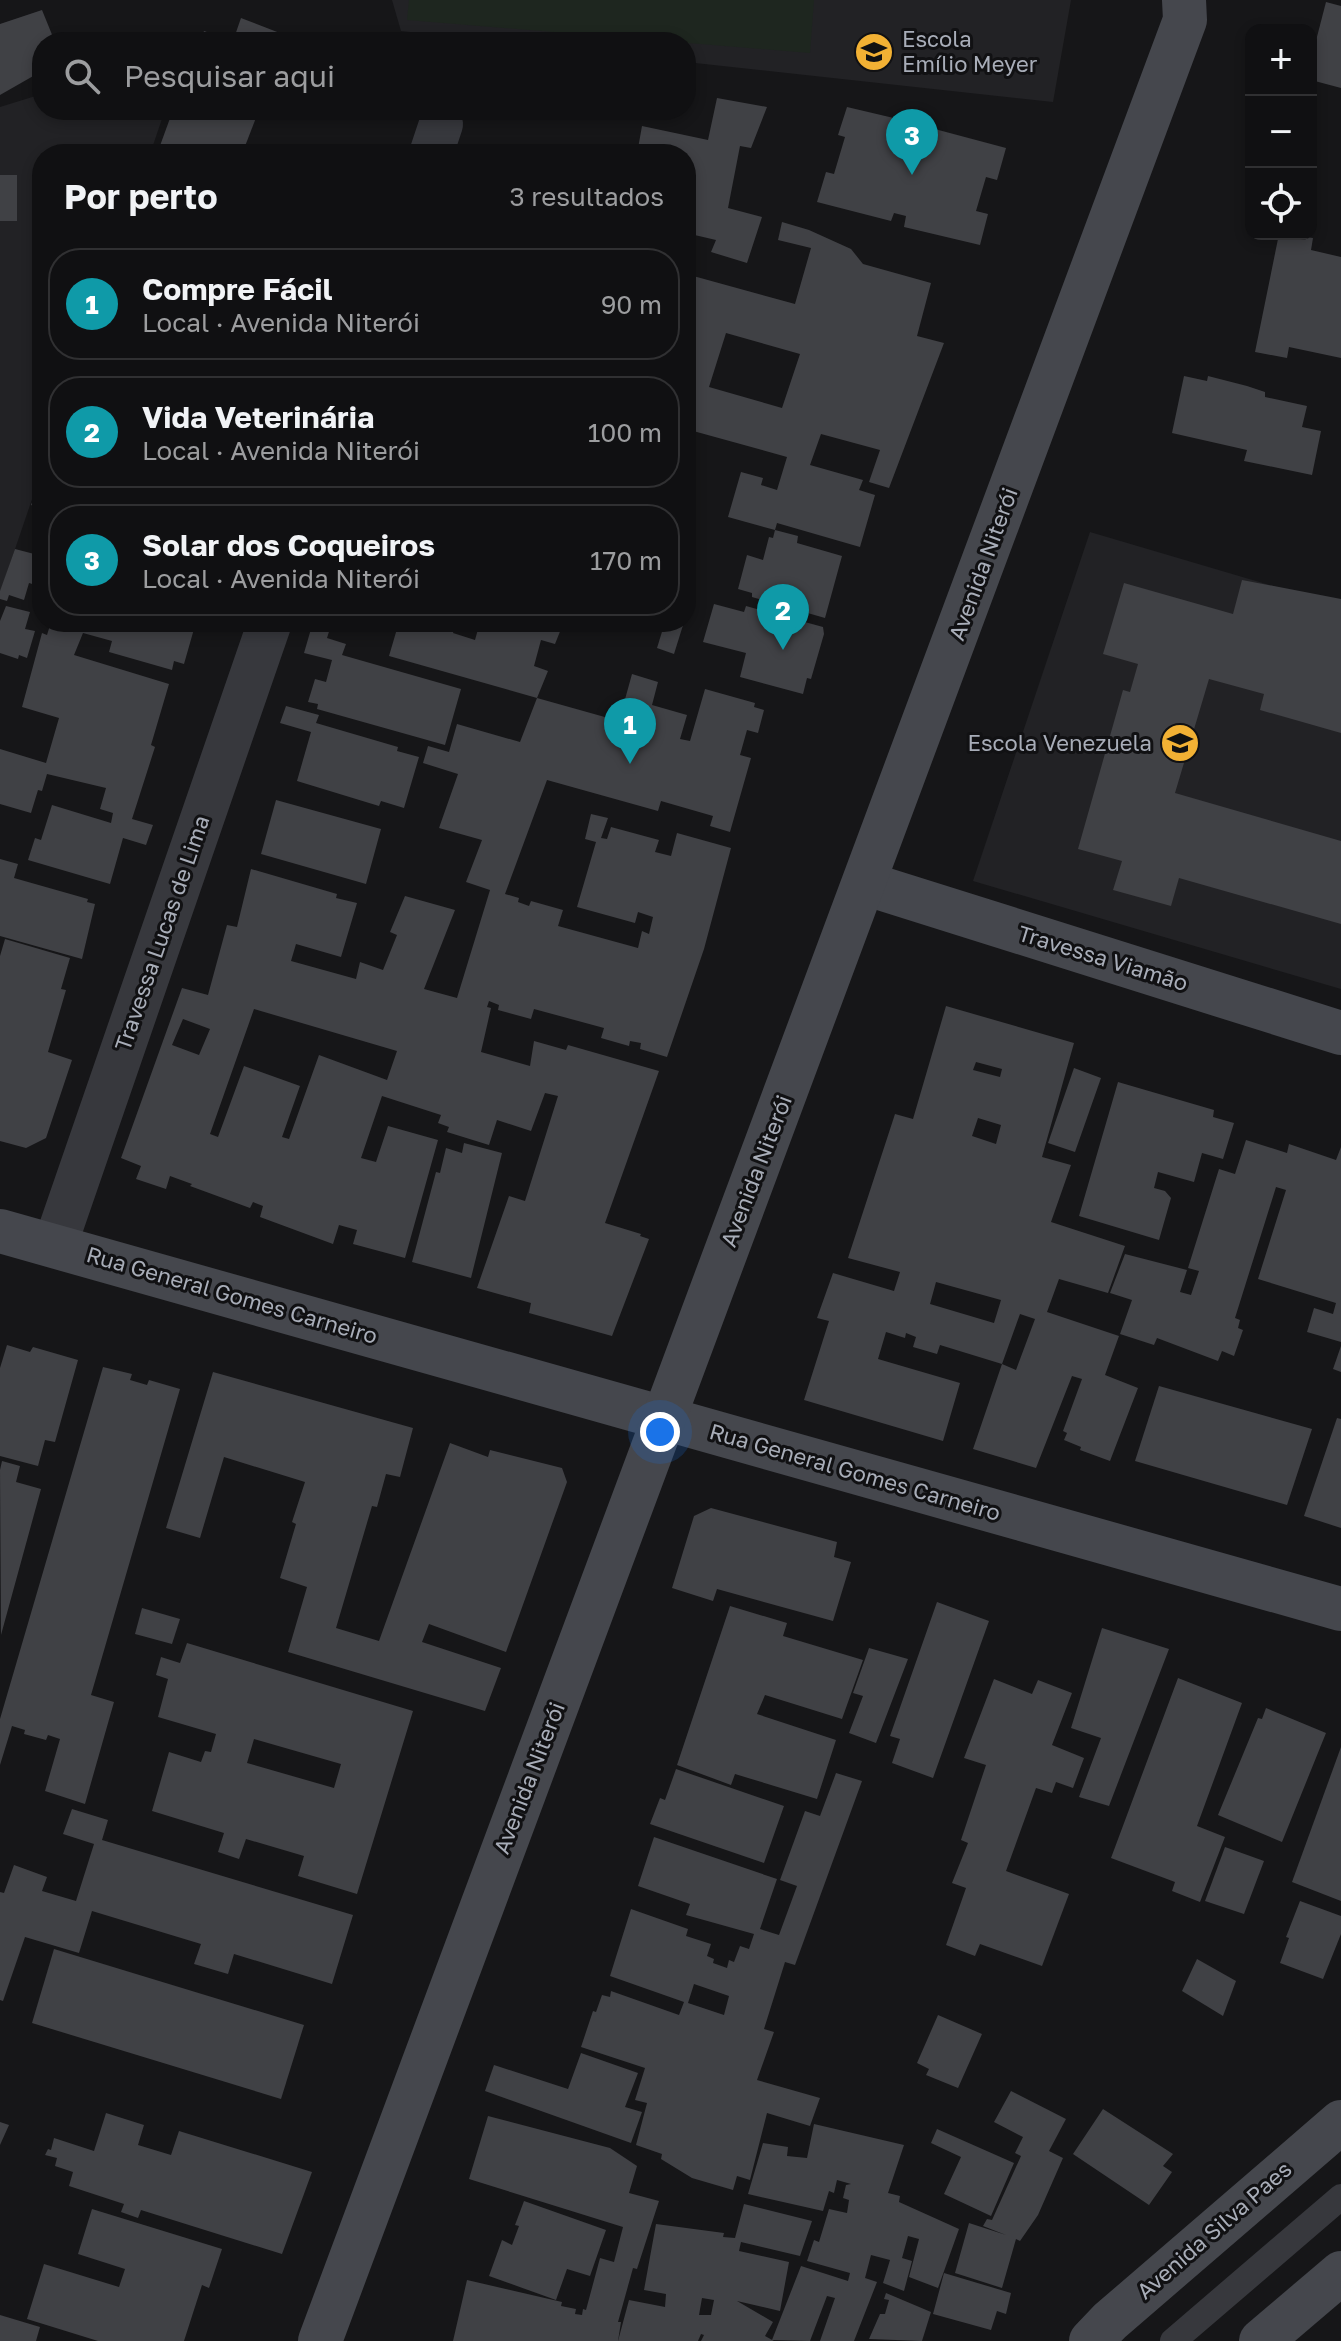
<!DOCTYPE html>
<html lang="pt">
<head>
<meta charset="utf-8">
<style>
  :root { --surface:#101012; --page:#19191b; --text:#f1f3f6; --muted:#9c9d9f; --line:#303032; --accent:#f2b134 }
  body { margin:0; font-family:"Golos Text",sans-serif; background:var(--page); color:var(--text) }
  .controls { position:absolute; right:24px; top:24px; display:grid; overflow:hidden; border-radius:16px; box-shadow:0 4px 12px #0003 }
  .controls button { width:72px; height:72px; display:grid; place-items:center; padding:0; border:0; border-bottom:2px solid var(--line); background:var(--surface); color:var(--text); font:40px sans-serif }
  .you { position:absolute; left:660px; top:1432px; width:28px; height:28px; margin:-20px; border:6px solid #fff; border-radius:50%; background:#1a73e8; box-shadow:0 0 0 12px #1a73e833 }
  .badge { display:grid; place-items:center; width:52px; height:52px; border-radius:50%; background:var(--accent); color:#fff; font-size:26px; font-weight:700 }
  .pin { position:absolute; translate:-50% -66px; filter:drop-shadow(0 2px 4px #0008) }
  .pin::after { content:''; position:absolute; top:42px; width:28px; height:24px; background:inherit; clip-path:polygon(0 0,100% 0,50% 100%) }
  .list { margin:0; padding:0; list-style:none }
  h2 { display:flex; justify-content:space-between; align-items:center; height:104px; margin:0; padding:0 32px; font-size:34px }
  h2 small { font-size:26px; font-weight:400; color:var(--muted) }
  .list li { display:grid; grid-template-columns:52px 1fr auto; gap:24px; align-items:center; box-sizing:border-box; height:112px; margin:0 16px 16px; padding:0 16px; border:2px solid var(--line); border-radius:32px }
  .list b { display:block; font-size:30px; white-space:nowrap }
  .list p { margin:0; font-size:26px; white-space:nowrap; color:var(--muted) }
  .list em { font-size:26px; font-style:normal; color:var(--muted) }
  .icon { flex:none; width:44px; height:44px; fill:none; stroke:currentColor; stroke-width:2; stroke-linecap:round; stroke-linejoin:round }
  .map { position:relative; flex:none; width:1341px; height:2341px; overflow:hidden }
  .search { position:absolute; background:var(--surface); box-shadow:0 4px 12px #0003; left:32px; top:32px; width:664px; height:88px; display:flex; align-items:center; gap:20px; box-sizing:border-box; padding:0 28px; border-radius:32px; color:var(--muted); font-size:30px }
  .panel { position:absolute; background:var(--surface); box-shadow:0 4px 12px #0003; left:32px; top:144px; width:664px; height:488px; border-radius:32px }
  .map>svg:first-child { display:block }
  .built { fill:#222225 }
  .green { fill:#1e261f }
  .building { fill:#404145; fill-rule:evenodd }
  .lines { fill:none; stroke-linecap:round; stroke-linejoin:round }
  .lane { stroke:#37383d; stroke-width:26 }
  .street { stroke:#37383d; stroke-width:44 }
  .secondary { stroke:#45474d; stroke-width:44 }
  .labels { text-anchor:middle; stroke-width:6; stroke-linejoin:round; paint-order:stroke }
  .poi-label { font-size:22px; fill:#a8adb8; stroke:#111113; text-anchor:start }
  .street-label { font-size:22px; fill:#a8adb8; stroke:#111113 }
</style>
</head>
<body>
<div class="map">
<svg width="1341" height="2341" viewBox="0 0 1341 2341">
  <rect width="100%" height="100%" fill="#161618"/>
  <g class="built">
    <polygon points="392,0 1071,0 1053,102 686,62 686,42 501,42 401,31"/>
    <polygon points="42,94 42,110 165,110 150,154 42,154 42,470 0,593 0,107"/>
    <polygon points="1090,532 1341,606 1341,989 973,881"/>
  </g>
  <polygon class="green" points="409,0 814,0 810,53 407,20"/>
  <g class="building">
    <polygon points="1326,2 1341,6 1341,88 1311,80 1311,60"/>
    <polygon points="42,10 55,42 42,42 42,71 0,95 0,24"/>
    <polygon points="241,18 303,42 200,42 204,31 233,41"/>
    <polygon points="717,98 767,107 751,148 740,146 728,208 762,217 747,263 711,252 716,240 686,233 686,154 637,154 642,126 708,140"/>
    <polygon points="847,107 919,124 917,133 929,136 931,128 1006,148 997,180 986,177 976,211 988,214 980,245 904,227 906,216 894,213 891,221 817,202 826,172 834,174 845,137 838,135"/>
    <polygon points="173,110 259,110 242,154 157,154"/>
    <rect x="0" y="175" width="17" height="46"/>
    <path d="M782 222 809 230 851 249 863 264 931 283 917 336 944 343 889 488 869 482 880 450 821 434 810 465 863 480 859 490 875 495 860 547 777 523 775 530 728 517 741 472 763 478 761 485 777 490 787 457 686 429V274L795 304 811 248 778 240ZM726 333 800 354 782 408 709 387Z"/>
    <polygon points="1279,234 1313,238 1311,250 1341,257 1341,358 1289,347 1287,358 1255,352"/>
    <polygon points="1184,376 1207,381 1208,376 1247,386 1265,392 1265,397 1307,406 1302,427 1321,431 1312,475 1244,461 1247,450 1172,433"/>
    <polygon points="42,477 42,509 31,505"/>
    <polygon points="775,530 798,536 797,543 842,556 825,618 752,597 752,593 738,589 747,555 763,560 769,537 773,538"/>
    <polygon points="15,549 42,556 42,587 29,583 24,600 9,595 7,601 0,599 0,591"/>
    <polygon points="1242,580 1341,599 1341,733 1260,710 1264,694 1209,679 1175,793 1341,841 1341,924 1179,878 1171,906 1113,890 1122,861 1078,849 1123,690 1130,692 1138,664 1103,654 1124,583 1233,614"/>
    <polygon points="714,604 744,612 746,606 823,627 824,634 811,679 807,678 803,694 740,677 746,653 703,642"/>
    <polygon points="6,606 30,612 25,629 35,631 27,658 19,655 18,659 0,653 0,621"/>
    <polygon points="51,622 196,622 184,664 174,661 172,670 109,652 112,641 83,633 74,655 169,684 151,745 155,747 132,819 153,825 146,845 123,838 110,884 28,860 35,838 41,840 52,805 111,823 113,813 100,809 106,788 47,774 42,791 38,790 31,813 0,804 0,749 46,763 59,718 22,707 42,633 47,635"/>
    <polygon points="313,622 332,622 327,638 346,644 342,655 461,689 445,745 317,709 318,704 308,702 315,679 326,682 332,660 304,653"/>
    <polygon points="399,622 456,622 453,633 475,640 480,622 566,622 563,630 561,629 555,644 541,640 534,666 548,671 537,698 389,656"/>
    <polygon points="665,622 684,622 674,654 657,648"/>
    <path d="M632 674 658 682 652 705 687 715 680 739 690 741 705 689 755 703 754 707 764 710 758 733 747 730 740 755 751 758 730 832 710 826 713 816 661 801 658 811 547 780 505 894 519 898 518 902 529 906 531 901 563 910 558 926 638 948 642 931 649 934 653 917 638 912 635 923 577 907 596 842 585 839 591 814 608 818 601 838 607 839 611 827 659 840 655 852 671 856 677 833 731 848 704 949 667 1057 640 1049 641 1043 630 1041 629 1046 601 1038 604 1028 534 1009 531 1019 498 1010 499 1005 489 1001 487 1007 491 1008 481 1052 530 1066 534 1041 566 1050 568 1045 659 1071 605 1223 641 1234 640 1236 649 1239 612 1336 529 1313 531 1303 477 1288 509 1196 525 1201 558 1096 545 1093 531 1131 497 1120 489 1145 447 1132 449 1127 438 1123 441 1115 382 1096 361 1158 376 1162 388 1126 438 1140 405 1258 353 1244 357 1230 339 1225 333 1244 260 1217 263 1206 253 1202 250 1208 190 1186 192 1184 170 1176 166 1189 136 1179 141 1166 121 1158 182 988 208 995 227 925 237 927 251 869 337 894 336 898 357 903 341 957 296 944 291 961 356 979 360 962 383 970 397 935 390 932 405 896 455 910 424 989 457 998 490 890 466 882 482 840 439 828 458 774 423 763 428 746 449 752 457 724 520 742 537 698 619 721ZM254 1009 397 1051 387 1080 319 1055 289 1139 282 1137 300 1086 244 1066 218 1137 210 1134ZM183 1019 210 1029 199 1055 172 1045Z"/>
    <polygon points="286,706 319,715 316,723 398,747 397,751 419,757 404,808 381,801 379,806 297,781 311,732 280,723"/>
    <polygon points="276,800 381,829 366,884 261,854"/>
    <polygon points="0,859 18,864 14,878 88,899 87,902 95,904 82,959 0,936"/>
    <polygon points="5,939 70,958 61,989 66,990 48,1052 72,1060 46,1138 26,1148 0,1141 0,956"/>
    <path d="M946 1006 1074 1043 1042 1157 1071 1165 1051 1222 1125 1246 1108 1293 1059 1279 1047 1312 1119 1336 1105 1375 1138 1388 1110 1461 1080 1450 1081 1447 1064 1440 1067 1433 1063 1431 1082 1379 1072 1376 1036 1468 973 1449 1002 1364 940 1345 937 1354 913 1347 916 1337 906 1333 905 1338 886 1332 878 1359 960 1383 943 1441 804 1400 829 1321 817 1318 833 1273 894 1291 900 1272 848 1258 895 1114 913 1119ZM976 1062 1002 1069 1000 1077 973 1070ZM978 1118 1001 1125 996 1144 972 1136ZM936 1282 1001 1300 994 1323 930 1304ZM1020 1314 1035 1319 1016 1370 1002 1364Z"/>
    <polygon points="1074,1068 1101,1078 1075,1152 1048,1143"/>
    <polygon points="1118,1082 1214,1110 1213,1117 1234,1123 1223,1159 1202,1153 1194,1182 1158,1172 1154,1188 1165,1191 1171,1198 1159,1240 1079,1216"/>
    <polygon points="1246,1140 1287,1153 1289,1144 1336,1160 1341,1147 1341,1342 1307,1332 1314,1308 1333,1314 1336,1303 1258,1279 1286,1190 1276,1187 1235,1318 1240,1320 1238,1328 1243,1330 1234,1356 1222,1351 1218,1361 1157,1338 1154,1345 1120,1334 1132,1300 1110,1293 1125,1254 1187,1270 1180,1292 1191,1295 1199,1271 1188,1268 1219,1169 1235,1174"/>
    <polygon points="464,1143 502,1153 471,1278 412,1262 436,1172 440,1173 446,1148 462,1153"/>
    <polygon points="7,1345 30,1352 33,1347 78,1360 55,1442 45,1440 38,1466 0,1456 0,1368"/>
    <polygon points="1341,1346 1341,1372 1333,1369"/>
    <polygon points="103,1367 132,1374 130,1380 147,1385 149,1380 180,1389 91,1695 114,1702 85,1804 45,1791 60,1739 48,1735 46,1740 24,1734 25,1730 12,1726 0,1765 0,1719"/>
    <polygon points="213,1372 413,1428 400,1477 386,1474 377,1507 372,1506 336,1628 379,1641 450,1443 488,1457 490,1450 562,1468 567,1482 506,1652 429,1624 422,1642 501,1668 485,1711 288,1652 307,1587 280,1578 296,1524 292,1522 305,1482 224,1457 200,1538 166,1528"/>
    <polygon points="1159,1386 1312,1429 1287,1505 1135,1461"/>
    <polygon points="1337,1418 1341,1419 1341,1528 1304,1516"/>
    <polygon points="2,1461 20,1466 16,1482 41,1489 1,1635 0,1470"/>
    <polygon points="711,1508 837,1542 834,1557 851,1562 833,1621 717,1589 713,1601 672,1588 694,1516"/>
    <polygon points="937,1602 989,1621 933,1778 892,1763 900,1739 890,1736"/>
    <polygon points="730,1606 787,1623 783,1636 863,1660 842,1719 765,1695 757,1714 836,1740 817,1799 735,1774 731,1785 677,1765"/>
    <polygon points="142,1608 180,1619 172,1644 135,1634"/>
    <polygon points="1102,1628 1169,1649 1109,1806 1079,1797 1101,1738 1071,1728"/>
    <path d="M187 1643 413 1711 357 1894 298 1876 304 1856 246 1839 239 1859 218 1852 224 1833 152 1811 169 1752 201 1762 205 1751 211 1752 216 1734 158 1717 168 1679 156 1675 161 1657 180 1663ZM254 1739 341 1764 334 1788 247 1763Z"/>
    <polygon points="869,1648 908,1659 876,1743 849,1733 863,1696 853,1693"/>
    <polygon points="1178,1678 1242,1703 1197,1826 1225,1837 1200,1902 1172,1891 1175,1882 1111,1858"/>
    <polygon points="994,1679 1032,1694 1038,1680 1072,1693 1052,1745 1084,1758 1073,1788 1056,1782 1052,1793 1036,1788 1006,1871 1069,1894 1042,1966 980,1944 975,1956 946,1945 966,1888 952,1883 968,1843 961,1840 986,1765 964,1758"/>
    <polygon points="1266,1708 1326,1733 1282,1842 1218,1815 1258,1718 1262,1719"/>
    <polygon points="1341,1747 1341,1901 1292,1882"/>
    <polygon points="676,1769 784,1806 764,1863 650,1824 660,1798 665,1800"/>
    <path d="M836 1773 862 1781 795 1965 785 1962 764 2029 774 2032 757 2080 820 2098 810 2126 767 2113 750 2180 737 2176 733 2190 692 2178 661 2159 662 2154 636 2145 647 2103 635 2100 645 2068 581 2047 593 2011 596 2012 602 1995 610 1997 611 1991 679 2015 684 2002 610 1976 631 1909 688 1929 686 1936 711 1944 707 1956 714 1959 713 1963 727 1968 729 1960 734 1962 740 1946 749 1949 754 1934 686 1915 690 1904 638 1886 654 1837 777 1879 760 1929 779 1935 797 1886 780 1880 805 1811 820 1816ZM694 1984 729 1996 724 2015 688 2003Z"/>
    <polygon points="72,1809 108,1820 102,1840 353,1915 332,1984 234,1954 228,1974 194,1964 201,1944 92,1911 79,1953 25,1937 3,2001 0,2000 0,1892 4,1893 14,1865 47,1877 42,1891 76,1901 94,1844 63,1834"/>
    <polygon points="1225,1847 1264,1861 1244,1914 1205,1901"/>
    <polygon points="1300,1901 1341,1916 1341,1934 1323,1979 1280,1963 1289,1938 1286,1937"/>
    <polygon points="54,1949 304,2025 281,2099 32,2023"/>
    <polygon points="1197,1959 1236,1981 1223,2016 1182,1991"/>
    <polygon points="938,2015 982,2034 958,2088 926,2075 929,2069 917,2063"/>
    <polygon points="581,2053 638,2073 625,2107 642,2112 631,2143 485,2091 494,2065 568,2089"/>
    <polygon points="1011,2091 1066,2119 1049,2151 1063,2158 1038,2215 1020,2241 1016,2239 1002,2288 955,2273 969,2223 1006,2235 983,2226 987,2219 992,2220 1021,2156 1015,2153 1023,2137 994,2122"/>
    <polygon points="1103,2109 1173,2154 1163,2166 1172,2172 1149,2205 1073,2154"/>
    <polygon points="106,2113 144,2125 138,2145 171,2155 179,2131 312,2172 282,2254 141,2210 138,2218 121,2212 124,2204 69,2186 73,2172 55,2166 57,2158 45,2155 48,2149 51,2150 54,2138 94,2151"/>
    <polygon points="488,2116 610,2148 637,2166 629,2193 659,2201 637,2269 633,2268 618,2322 621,2322 618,2341 453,2341 467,2280 562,2302 561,2306 576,2309 575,2314 582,2315 583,2309 586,2310 600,2258 614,2262 623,2227 469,2179"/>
    <polygon points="0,2122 9,2125 0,2145"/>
    <polygon points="814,2124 904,2145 888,2193 900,2196 899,2202 959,2229 938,2288 909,2277 919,2239 908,2236 902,2258 912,2261 904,2291 883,2283 890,2260 871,2255 865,2278 877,2282 854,2341 820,2341 835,2298 827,2296 810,2341 772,2340 801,2266 848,2281 850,2273 807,2261 814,2240 819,2242 829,2209 847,2213 849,2200 843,2198 846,2185 851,2184 837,2180 834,2193 829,2191 823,2211 748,2194 763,2143 788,2147 787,2156 807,2158"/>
    <polygon points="937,2129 1014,2163 991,2216 944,2194 961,2157 931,2143"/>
    <polygon points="524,2201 606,2230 590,2276 567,2269 556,2300 489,2276 502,2240 512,2245 519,2226 515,2225"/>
    <path d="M744 2204 812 2221 800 2256 741 2242 739 2251 789 2262 780 2311 737 2301 773 2322 765 2336 774 2341H701L704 2335 701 2334 698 2341H618L629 2300 665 2307 666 2294 644 2290 656 2224 724 2233 723 2237 735 2238ZM702 2298 714 2300 711 2315H699Z"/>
    <polygon points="92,2209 222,2249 209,2288 202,2285 184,2341 98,2341 27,2319 44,2264 119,2287 125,2269 78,2254"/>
    <polygon points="944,2273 1011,2293 1006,2314 997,2311 991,2330 933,2314"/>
    <polygon points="886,2293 931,2312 922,2341 869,2339 880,2314 885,2314 889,2300 884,2299"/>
    <polygon points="0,2315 40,2327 36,2341 0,2341"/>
  </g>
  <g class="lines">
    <polyline class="lane" points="1173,2341 1341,2197"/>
    <g class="street">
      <polyline points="431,154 441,124"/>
      <polyline points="55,1245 270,622"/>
    </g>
    <g class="secondary">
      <polyline points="864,883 1341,1033"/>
      <polyline points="0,1231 1341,1609"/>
      <polyline points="320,2341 1185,20 1184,0"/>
      <polyline points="1091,2341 1110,2321 1341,2122"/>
      <polyline points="1261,2341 1341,2273"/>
    </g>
  </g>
  <defs>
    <symbol id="school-disc" viewBox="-11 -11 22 22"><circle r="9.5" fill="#f2b134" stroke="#111113"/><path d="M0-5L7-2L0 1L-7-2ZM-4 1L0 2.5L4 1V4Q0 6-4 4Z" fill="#111"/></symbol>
  </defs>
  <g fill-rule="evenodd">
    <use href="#school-disc" x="852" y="30" width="44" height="44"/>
    <use href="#school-disc" x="1158" y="721" width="44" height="44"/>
  </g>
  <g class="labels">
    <g class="poi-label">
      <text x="902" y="47">Escola<tspan x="902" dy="25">Emílio Meyer</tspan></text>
      <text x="1152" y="751" text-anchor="end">Escola Venezuela</text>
    </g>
    <g class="street-label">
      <text transform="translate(983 564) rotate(-70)" y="8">Avenida Niterói</text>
      <text transform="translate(162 933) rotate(-71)" y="8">Travessa Lucas de Lima</text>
      <text transform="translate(1103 958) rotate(17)" y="8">Travessa Viamão</text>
      <text transform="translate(756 1171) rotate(-69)" y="8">Avenida Niterói</text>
      <text transform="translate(232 1295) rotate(16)" y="8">Rua General Gomes Carneiro</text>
      <text transform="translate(855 1472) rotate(16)" y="8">Rua General Gomes Carneiro</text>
      <text transform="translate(529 1778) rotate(-69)" y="8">Avenida Niterói</text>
      <text transform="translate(1214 2230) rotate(-41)" y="8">Avenida Silva Paes</text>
    </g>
  </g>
</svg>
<div class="controls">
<button>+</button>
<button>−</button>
<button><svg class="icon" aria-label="locate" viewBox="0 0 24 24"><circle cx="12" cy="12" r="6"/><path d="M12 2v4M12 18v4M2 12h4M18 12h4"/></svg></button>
</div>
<div class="you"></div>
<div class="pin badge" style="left:630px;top:764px;background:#0f9aa8">1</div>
<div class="pin badge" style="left:783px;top:650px;background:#0f9aa8">2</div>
<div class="pin badge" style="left:912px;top:175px;background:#0f9aa8">3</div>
<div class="search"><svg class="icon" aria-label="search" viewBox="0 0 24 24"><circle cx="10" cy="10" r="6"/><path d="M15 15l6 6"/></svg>Pesquisar aqui</div>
<section class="panel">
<h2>Por perto<small>3 resultados</small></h2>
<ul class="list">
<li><span class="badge" style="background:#0f9aa8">1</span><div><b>Compre Fácil</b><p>Local · Avenida Niterói</p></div><em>90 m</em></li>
<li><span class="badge" style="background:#0f9aa8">2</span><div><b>Vida Veterinária</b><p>Local · Avenida Niterói</p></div><em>100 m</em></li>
<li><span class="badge" style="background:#0f9aa8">3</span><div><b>Solar dos Coqueiros</b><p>Local · Avenida Niterói</p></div><em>170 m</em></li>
</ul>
</section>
</div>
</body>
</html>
